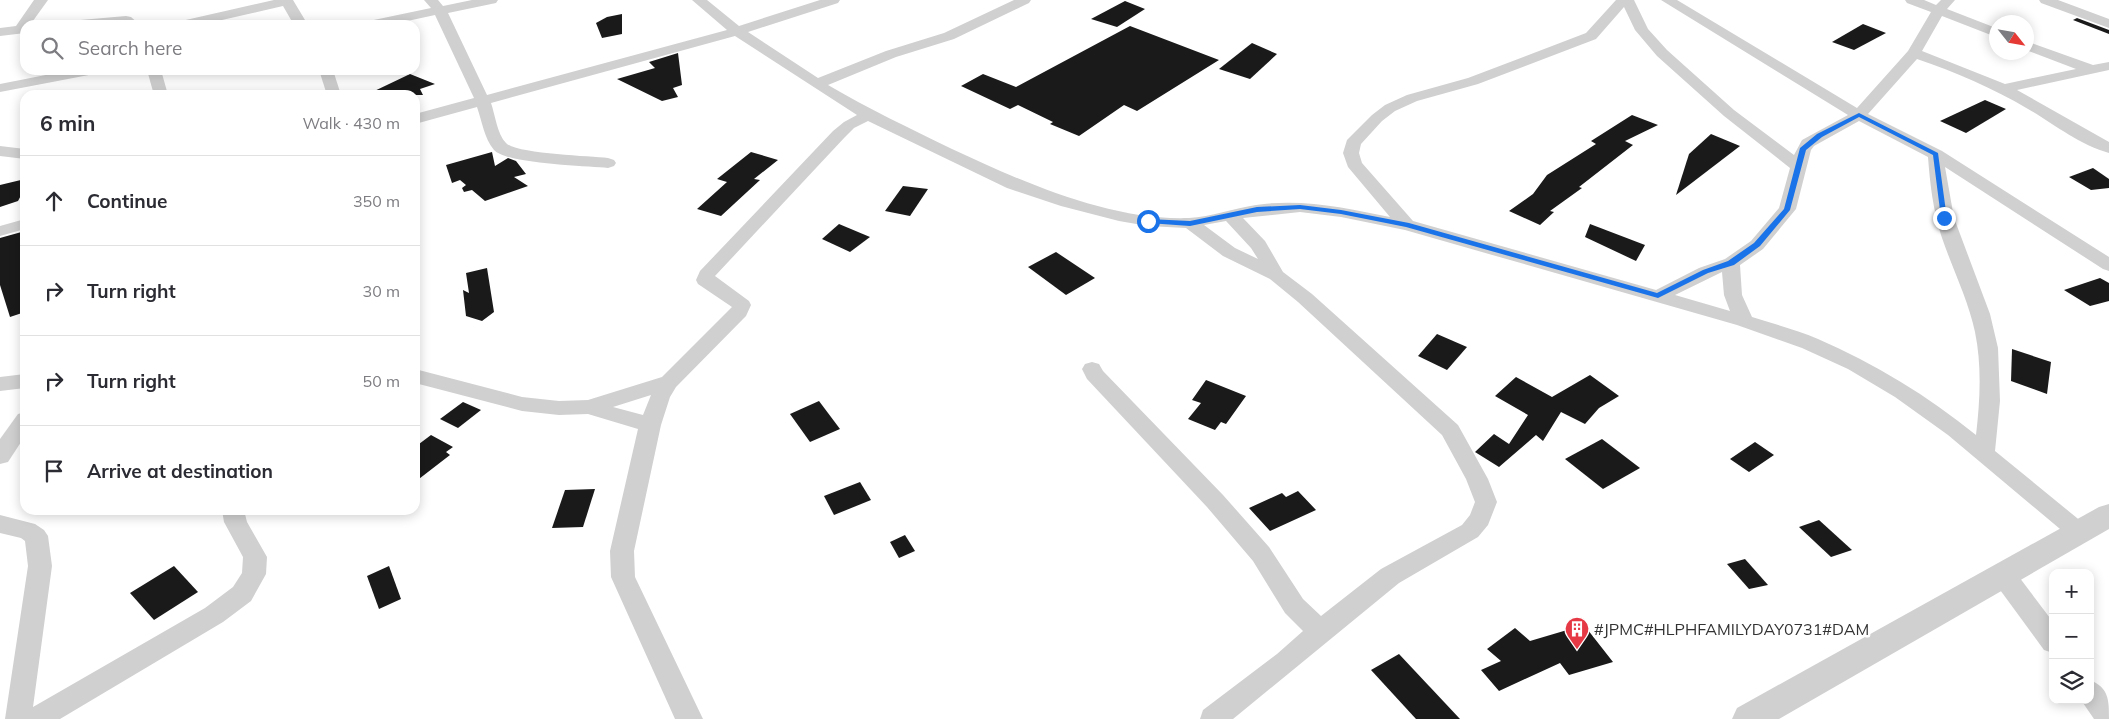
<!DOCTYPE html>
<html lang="en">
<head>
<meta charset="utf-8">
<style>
  :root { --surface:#fff; --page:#f2f2f3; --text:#2b2b33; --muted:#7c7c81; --line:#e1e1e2 }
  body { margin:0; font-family:Mulish,sans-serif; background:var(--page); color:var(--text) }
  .controls { position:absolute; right:15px; bottom:15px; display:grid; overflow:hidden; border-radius:10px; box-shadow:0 2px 12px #0003 }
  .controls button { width:45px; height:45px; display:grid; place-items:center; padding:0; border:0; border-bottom:1px solid var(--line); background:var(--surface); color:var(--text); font:25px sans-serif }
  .compass { position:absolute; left:1989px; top:15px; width:45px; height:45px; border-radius:50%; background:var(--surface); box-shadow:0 2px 12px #0003; rotate:121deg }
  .stop { position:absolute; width:15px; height:15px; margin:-11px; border:4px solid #1a73e8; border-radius:50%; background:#fff }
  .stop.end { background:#1a73e8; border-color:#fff; box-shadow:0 1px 5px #0008 }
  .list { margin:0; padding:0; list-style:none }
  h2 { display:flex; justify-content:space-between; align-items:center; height:65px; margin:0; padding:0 20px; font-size:21px }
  h2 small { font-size:16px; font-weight:400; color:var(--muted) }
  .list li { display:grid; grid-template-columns:32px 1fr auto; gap:15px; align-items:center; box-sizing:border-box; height:90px; padding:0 20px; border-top:1px solid var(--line) }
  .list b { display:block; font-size:19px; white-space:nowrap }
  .list em { font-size:16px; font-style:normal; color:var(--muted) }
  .icon { flex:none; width:28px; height:28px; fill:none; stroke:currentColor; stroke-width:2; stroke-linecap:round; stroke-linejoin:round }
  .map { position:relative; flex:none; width:2109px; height:719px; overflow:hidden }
  .search { position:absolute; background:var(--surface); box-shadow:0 2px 12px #0003; left:20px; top:20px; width:400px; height:55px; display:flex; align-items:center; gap:12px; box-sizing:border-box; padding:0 18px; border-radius:15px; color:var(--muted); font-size:19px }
  .panel { position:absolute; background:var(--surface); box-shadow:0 2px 12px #0003; left:20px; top:90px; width:400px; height:425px; border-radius:15px }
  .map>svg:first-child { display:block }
  .building { fill:#1a1a1a }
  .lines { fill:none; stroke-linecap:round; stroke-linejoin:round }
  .minor { fill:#d0d0d0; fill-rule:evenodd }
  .tertiary { fill:#d0d0d0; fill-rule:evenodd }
  .route { fill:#1a73e8 }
  .labels { text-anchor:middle; stroke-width:5; stroke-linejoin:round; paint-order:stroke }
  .near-poi-label { font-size:16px; fill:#333; stroke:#fff; text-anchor:start }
</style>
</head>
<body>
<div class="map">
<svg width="2109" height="719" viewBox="0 0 2109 719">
  <rect width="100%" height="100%" fill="#fff"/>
  <g class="building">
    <polygon points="1125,1 1145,9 1117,27 1091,19"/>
    <polygon points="622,14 622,34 602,38 596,23 607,17"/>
    <polygon points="2077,18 2109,30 2109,34 2073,20"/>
    <polygon points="1863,24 1886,33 1854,50 1832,42"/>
    <polygon points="1130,26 1219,60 1137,111 1124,105 1079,136 1050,124 1053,122 1018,105 1010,109 961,86 983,74 1016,87"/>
    <polygon points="1252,43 1277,54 1250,79 1219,69"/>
    <polygon points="678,53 682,85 673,88 678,97 662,101 617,79 655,68 649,62"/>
    <polygon points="410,74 435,84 420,89 423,95 366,95"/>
    <polygon points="1985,100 2006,109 1966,133 1940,121"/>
    <polygon points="1632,115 1658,125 1625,141 1633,145 1579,187 1582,188 1550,211 1554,212 1540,225 1509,211 1533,194 1547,175 1596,144 1591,141"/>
    <polygon points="1711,134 1740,146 1676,195 1689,154"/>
    <polygon points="492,152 495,166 508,158 516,161 526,174 514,177 528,186 485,201 472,190 464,192 462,188 466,185 460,180 452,183 446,165"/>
    <polygon points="751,152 778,160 754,179 760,180 721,216 697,209 727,182 717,179"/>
    <polygon points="2093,168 2109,179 2109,188 2091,190 2069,177"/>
    <polygon points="25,179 25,188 18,201 0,207 0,185"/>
    <polygon points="903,186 928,189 910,216 885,211"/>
    <polygon points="839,224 870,237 850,252 822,239"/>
    <polygon points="1590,224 1645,245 1636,261 1585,237"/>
    <polygon points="25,231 25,312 10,317 0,285 0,238"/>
    <polygon points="1056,252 1095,278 1066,295 1028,267"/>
    <polygon points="487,268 494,312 482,321 466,316 463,290 469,293 466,273"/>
    <polygon points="2100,278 2109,283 2109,301 2090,306 2064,290"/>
    <polygon points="1437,334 1467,347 1447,370 1418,356"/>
    <polygon points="2012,349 2051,362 2047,394 2011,381"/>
    <polygon points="1590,375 1619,396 1599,408 1585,424 1561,412 1543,441 1536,435 1499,467 1475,452 1494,434 1509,444 1528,415 1495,396 1516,377 1552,397"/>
    <polygon points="1206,380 1246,396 1226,424 1221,422 1215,430 1188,419 1201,403 1192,400"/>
    <polygon points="819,401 840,429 810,442 790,414"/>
    <polygon points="463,402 481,410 458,428 440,419"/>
    <polygon points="431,435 453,447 446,452 450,455 415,482 415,447"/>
    <polygon points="1602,439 1640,468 1603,489 1565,459"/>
    <polygon points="1755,442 1774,455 1749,472 1730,459"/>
    <polygon points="860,482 871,500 834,515 824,496"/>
    <polygon points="595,489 583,527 552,528 565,490"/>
    <polygon points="1298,491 1316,510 1270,531 1249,508 1282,493 1286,497"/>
    <polygon points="1819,520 1852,550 1831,557 1799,527"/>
    <polygon points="905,535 915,551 899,558 890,542"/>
    <polygon points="1745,559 1768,585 1749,589 1727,564"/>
    <polygon points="174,566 198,592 154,620 130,593"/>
    <polygon points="389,566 401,599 379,609 367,576"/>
    <polygon points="1584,625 1613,662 1569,675 1560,663 1499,691 1481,670 1501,661 1487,649 1515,628 1530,641"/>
    <polygon points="1399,654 1460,719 1416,719 1371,670"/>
  </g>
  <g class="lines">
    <g class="minor">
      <polygon points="34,0 48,0 30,25 25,25 25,33 0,36 0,28 16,26"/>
      <polygon points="274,0 293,0 308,25 294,25 283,6 200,25 175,25 177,22"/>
      <path d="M424 0H438L443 6 472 0H498L496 3 448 13 487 95 727 30 692 0H707L739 26 820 0H840L838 3 748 32 818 78 886 51 944 33 1014 0H1031L1029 3 954 39 896 57 828 85C869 109 909 128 952 149 1023 182 1110 221 1189 218 1211 217 1234 208 1256 205 1302 198 1346 208 1390 217L1348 167 1343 153 1347 140 1372 115 1385 105 1407 95 1468 78 1586 33 1616 0H1634L1648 29 1667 50 1734 110 1794 155 1802 140 1848 115 1661 0H1677L1857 108 1908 51 1931 12 1907 3 1905 0H1924L1936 5 1941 0H1955L1947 9 1996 28V37L1942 16 1922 51 2005 84 2076 69 2026 50V41L2093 65 2109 62V70L2017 90 2109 142V153C2079 145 2054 124 2028 109 1993 88 1955 72 1917 59L1868 114 1942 151 2109 257V271L2103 269 1945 167 1954 218 1990 314 1998 348 2000 401 1995 451 2088 527 2092 533 2088 539 2080 542 2072 539 1948 435 1895 397 1848 369 1802 348 1737 325 1405 230 1341 217 1300 212 1243 218 1265 241 1283 272 1312 294 1458 425 1488 479 1497 502 1488 525 1478 537 1399 583 1233 719H1200L1203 710 1277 654 1303 631 1285 613 1253 561 1207 507 1087 379 1082 369 1085 364 1092 362 1099 364 1103 371 1223 495 1269 547 1303 599 1321 616 1381 569 1462 525 1470 515 1475 502 1466 479 1442 435 1298 302 1270 279 1223 256 1186 228 1148 226 1119 221 1061 206 1007 188 868 121 854 128 845 137 715 276 749 301 751 305 746 316 676 387 670 397 661 425 634 551 635 577 703 719H675L611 577 610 551 638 429 588 414 559 415 522 411 415 383V369L522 397 559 401 588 400 662 377 732 307 698 284 696 280 700 271 833 131 844 122 857 115 735 36 491 103C495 114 497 134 506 143 516 154 589 156 608 158L614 160 616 163 614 166 608 168C586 166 507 164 494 150 484 138 482 121 477 107L415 124V114L474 98 435 15 389 25H362L369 21 431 8ZM1624 7 1635 30 1657 56 1724 116 1790 168 1779 208 1751 241 1725 259 1699 268 1656 290 1413 221 1362 163 1359 153 1361 144 1382 121 1395 111 1417 101 1478 84 1596 39ZM1859 121 1928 157C1930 184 1933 209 1941 235 1952 268 1968 299 1975 332 1982 366 1980 401 1976 435 1928 396 1874 363 1818 339 1797 330 1774 324 1752 317L1742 295 1740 265 1763 249 1796 209 1811 150 1814 146ZM1226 221 1251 248 1258 259 1235 248 1204 225ZM1722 272 1724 295 1730 311 1675 295ZM651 395 643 415 613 407Z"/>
      <polygon points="2039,0 2058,0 2109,19 2109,28 2041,3"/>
      <polygon points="126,16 131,17 140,25 62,25 69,21"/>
      <polygon points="71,70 101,70 99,73 94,74 0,92 0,84"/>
      <polygon points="147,70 161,70 168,95 154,95"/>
      <polygon points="319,70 333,70 341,95 327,95"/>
      <polygon points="0,146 25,149 25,159 0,156"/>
      <polygon points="25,219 25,229 0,236 0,226"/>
      <polygon points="25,374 25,388 0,391 0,377"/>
      <polygon points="25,412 25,436 8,462 0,464 0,439 18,414"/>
      <polygon points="222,510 244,510 247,522 267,557 266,574 251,601 223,622 60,719 5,719 28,566 25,541 21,538 0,533 0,515 35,524 44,530 48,536 52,566 33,707 205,608 233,587 242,573 243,557 224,522"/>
      <polygon points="2004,566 2013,569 2053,622 2053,653 2044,650 1995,583 1992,576 1995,569"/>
      <path d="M2090 680C2109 688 2109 700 2109 719H2094L2081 700H2090Z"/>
    </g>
    <polygon class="tertiary" points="2109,504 2109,529 1779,719 1732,719 1737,708 2099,507"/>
  </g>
  <polygon class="route" points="1859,113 1938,153 1947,219 1941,218 1933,155 1859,117 1822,137 1806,150 1790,210 1760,246 1734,265 1708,273 1658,298 1406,227 1341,214 1300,209 1257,212 1190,226 1148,223 1144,221 1148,219 1190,221 1257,207 1300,205 1341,210 1409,223 1657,293 1703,270 1728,261 1754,243 1784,209 1800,148 1817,134"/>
  <defs>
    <symbol id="building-pin" viewBox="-11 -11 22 30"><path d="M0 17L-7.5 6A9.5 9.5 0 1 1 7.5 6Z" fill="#e63946" stroke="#fff"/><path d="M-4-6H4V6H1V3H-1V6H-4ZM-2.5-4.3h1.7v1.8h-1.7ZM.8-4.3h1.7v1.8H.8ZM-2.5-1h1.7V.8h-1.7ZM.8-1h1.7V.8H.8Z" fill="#fff"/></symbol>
  </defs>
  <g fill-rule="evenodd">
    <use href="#building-pin" x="1563" y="615" width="28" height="38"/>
  </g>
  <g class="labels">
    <g class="near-poi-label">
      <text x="1594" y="635">#JPMC#HLPHFAMILYDAY0731#DAM</text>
    </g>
  </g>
</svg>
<div class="controls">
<button>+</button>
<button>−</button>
<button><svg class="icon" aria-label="layers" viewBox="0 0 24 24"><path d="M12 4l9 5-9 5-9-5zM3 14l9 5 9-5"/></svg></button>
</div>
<svg class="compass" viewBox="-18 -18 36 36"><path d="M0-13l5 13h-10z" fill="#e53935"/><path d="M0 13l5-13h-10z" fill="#7c7c81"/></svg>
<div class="stop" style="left:1148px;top:221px"></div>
<div class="stop end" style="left:1944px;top:218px"></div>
<div class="search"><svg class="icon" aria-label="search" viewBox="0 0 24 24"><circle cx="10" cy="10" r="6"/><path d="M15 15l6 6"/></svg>Search here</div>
<section class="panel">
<h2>6 min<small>Walk · 430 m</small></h2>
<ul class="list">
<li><svg class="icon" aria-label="ahead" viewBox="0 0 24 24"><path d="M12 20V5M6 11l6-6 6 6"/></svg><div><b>Continue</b></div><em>350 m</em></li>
<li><svg class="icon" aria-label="right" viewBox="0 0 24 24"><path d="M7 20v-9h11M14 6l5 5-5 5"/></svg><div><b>Turn right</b></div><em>30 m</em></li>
<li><svg class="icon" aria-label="right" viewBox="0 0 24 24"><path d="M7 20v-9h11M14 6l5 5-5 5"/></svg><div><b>Turn right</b></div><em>50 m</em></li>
<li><svg class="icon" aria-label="arrive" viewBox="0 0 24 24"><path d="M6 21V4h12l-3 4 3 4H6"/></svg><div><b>Arrive at destination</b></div></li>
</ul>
</section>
</div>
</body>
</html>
